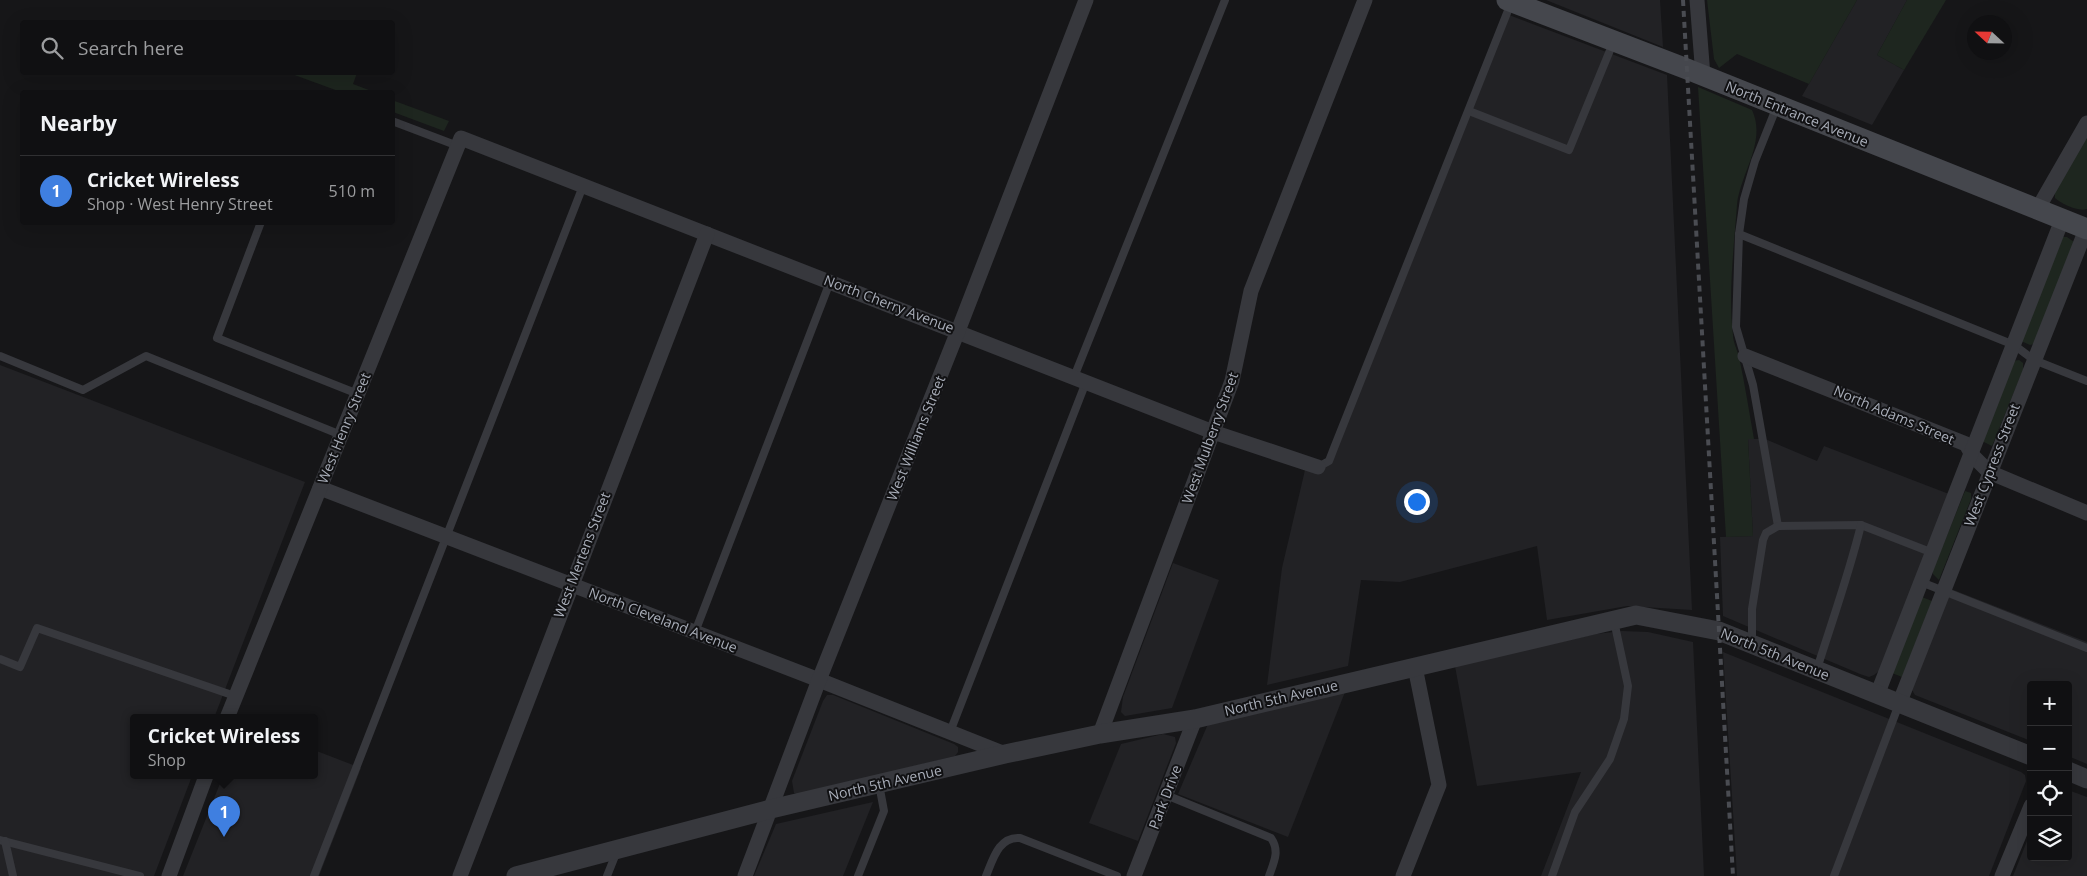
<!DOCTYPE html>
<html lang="en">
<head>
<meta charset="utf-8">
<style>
  :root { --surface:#101012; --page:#19191b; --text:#f1f3f6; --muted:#9c9d9f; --line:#303032; --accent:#8c9099 }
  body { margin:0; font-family:"Open Sans",sans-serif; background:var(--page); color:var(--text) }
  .controls { position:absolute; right:15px; bottom:15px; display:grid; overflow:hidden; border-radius:5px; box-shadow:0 5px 20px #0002 }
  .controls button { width:45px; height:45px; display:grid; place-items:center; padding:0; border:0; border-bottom:1px solid var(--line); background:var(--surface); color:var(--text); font:25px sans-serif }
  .compass { position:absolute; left:1967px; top:15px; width:45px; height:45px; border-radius:50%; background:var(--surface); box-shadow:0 5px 20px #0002; rotate:292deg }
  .you { position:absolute; left:1416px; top:501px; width:18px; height:18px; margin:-12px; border:4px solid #fff; border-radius:50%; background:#1a73e8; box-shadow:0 0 0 8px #1a73e833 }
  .badge { display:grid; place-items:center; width:32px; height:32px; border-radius:50%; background:var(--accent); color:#fff; font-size:16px; font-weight:700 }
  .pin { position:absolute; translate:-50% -41px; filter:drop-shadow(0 1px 2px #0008) }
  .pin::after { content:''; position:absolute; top:26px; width:18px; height:15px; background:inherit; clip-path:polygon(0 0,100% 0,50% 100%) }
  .popup { position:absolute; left:130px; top:714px; width:188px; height:65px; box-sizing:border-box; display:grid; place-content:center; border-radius:5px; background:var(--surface); filter:drop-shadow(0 1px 4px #0005); font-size:16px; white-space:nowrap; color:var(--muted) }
  .popup b { font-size:19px; color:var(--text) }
  .popup::after { content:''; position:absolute; left:50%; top:100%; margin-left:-10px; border:10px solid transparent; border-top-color:var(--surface) }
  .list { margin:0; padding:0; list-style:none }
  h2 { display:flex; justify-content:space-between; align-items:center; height:65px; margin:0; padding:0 20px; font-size:21px }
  h2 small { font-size:16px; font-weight:400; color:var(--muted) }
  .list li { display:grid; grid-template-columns:32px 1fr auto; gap:15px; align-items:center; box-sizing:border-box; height:70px; padding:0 20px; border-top:1px solid var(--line) }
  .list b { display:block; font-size:19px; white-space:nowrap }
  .list p { margin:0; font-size:16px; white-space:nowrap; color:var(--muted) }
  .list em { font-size:16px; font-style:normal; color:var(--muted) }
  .icon { flex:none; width:28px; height:28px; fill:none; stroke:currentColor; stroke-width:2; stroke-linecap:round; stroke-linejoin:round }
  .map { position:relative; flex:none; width:2087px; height:876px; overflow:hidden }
  .search { position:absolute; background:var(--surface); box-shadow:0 5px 20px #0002; left:20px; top:20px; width:375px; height:55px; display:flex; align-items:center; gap:12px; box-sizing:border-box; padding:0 18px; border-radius:5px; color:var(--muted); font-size:19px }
  .panel { position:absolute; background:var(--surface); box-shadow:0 5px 20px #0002; left:20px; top:90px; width:375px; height:135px; border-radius:5px }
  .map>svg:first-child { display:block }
  .built { fill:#222225 }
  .green { fill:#1e261f }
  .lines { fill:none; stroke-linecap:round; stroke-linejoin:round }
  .service { stroke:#37383d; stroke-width:8 }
  .minor { stroke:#37383d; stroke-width:15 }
  .tertiary { stroke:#37383d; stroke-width:19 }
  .secondary { stroke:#45474d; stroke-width:21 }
  .rail { stroke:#4a4c52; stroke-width:4; stroke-dasharray:6 5; stroke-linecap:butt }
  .labels { text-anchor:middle; stroke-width:4; stroke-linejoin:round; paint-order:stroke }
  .street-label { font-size:14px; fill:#a8adb8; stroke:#111113 }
</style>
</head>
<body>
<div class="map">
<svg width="2087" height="876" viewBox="0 0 2087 876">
  <rect width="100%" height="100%" fill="#161618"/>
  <g class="built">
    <polygon points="1546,0 1660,0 1663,47"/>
    <polygon points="1857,0 1907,0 1877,55 1904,70 1872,125 1802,96"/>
    <polygon points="1509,15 1667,75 1692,610 1627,606 1547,620 1537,546 1400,582 1361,580 1348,666 1267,685 1282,568 1305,470 1324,469"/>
    <polygon points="0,365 305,482 214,718 134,718 134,776 192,776 154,876 0,876"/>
    <polygon points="1748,439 1765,439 1817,461 1824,446 1949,494 1879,671 1874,675 1869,677 1860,674 1723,616 1720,537 1753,536"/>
    <polygon points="1173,563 1219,580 1172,708 1125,716 1121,712 1123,697"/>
    <polygon points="1951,589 2087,642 2087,764 2068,756 2068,685 2031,685 2031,741 1915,695 1912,690"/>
    <polygon points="1622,631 1648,632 1693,642 1704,876 1541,876 1581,772 1477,786 1455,666 1596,634"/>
    <polygon points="1723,652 2021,772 2025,775 2026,781 1989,876 1737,876"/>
    <polygon points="1345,692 1288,837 1178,794 1208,724"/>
    <polygon points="827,695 833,695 954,744 958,747 958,752 955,756 799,795 794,793 792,781 823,701"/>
    <polygon points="1163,734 1175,737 1176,743 1138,841 1089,823 1121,744"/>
    <polygon points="314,750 361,768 319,876 183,876 223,776 314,776"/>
    <polygon points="2068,790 2087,797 2087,876 2013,876 2031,831 2031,857 2068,857"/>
    <polygon points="873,802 843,876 754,876 776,824"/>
  </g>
  <g class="green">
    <polygon points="1707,0 1857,0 1809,84 1737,54 1719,68 1714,59"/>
    <polygon points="1907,0 1946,0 1904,70 1877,55"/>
    <polygon points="289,73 357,73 353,84 374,92 341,92"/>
    <path d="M1698 87 1752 110C1767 142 1740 174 1737 205 1734 245 1728 296 1733 335 1733 342 1737 349 1739 357 1745 384 1749 412 1754 439H1748L1753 536 1726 537Z"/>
    <polygon points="392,100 449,121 444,131 393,112"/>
    <path d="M2087 130V209C2078 212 2062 204 2055 198V188Z"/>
    <polygon points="2063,237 2067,237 2074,242 2034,344 2030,345 2021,341"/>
    <polygon points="2019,360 2023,363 2023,370 1992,446 1982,441 2013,361"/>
    <polygon points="1965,491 1971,493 1971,499 1939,580 1933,574 1933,570"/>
    <polygon points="1922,597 1932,601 1902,677 1892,673"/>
  </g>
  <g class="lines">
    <g class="service">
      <polyline points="1777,106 1755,161 1744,199 1739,234 1736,327 1753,385 1778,526"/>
      <polyline points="1469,111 1569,150 1613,43"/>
      <polyline points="392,121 458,146"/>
      <polyline points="261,222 217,338 358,394"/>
      <polyline points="1739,234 2014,345 2034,360 2087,381"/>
      <polyline points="0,356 83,390 146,356 341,435"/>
      <polyline points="1074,377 1225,0"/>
      <polyline points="1318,467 1329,461 1334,448 1511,3"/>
      <polyline points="1921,582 2087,648"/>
      <polyline points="695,632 830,282"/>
      <polyline points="1752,644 1752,609 1763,540 1766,533 1778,526 1861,525 1933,553"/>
      <polyline points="0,659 20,667 37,628 235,696"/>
      <path d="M1817 669C1832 621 1849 574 1861 525"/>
      <polyline points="950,732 1086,382"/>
      <path d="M1166 795 1271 838C1280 851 1274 862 1269 876"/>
      <polyline points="0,840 140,876"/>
      <polyline points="5,841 13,876"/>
      <polyline points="314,876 583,186"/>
      <polyline points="607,876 617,851"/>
      <polyline points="858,876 884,811 879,784"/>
      <path d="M986 876C993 859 999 836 1020 838L1117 876"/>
      <polyline points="1552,876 1575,812 1610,759 1624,719 1628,686 1614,621"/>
      <polyline points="1834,876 1899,704"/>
    </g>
    <g class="minor">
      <polyline points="1697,0 1703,76"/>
      <polyline points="2037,210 2087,123"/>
      <polyline points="1745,356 1966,444 1972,455 1989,472 2087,513"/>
      <polyline points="320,488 819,680 1005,754"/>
      <polyline points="1877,695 2062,220"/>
      <polyline points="1899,704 2087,227"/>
      <polyline points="227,718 461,138 1213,432 1318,467"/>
      <polyline points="1100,734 1232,381 1251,291 1365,0"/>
      <polyline points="169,876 206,776"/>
      <polyline points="460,876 707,234"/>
      <polyline points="745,876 819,680 958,331 1086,0"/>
      <polyline points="1134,876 1195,719"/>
      <polyline points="1403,876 1439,785 1415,667"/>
      <polyline points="2002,876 2031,806"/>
    </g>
    <g class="tertiary">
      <polyline points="2068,771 2087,779"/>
      <polyline points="516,876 771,809 1005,754 1100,734 1195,719 1636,615 1719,631 2031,756"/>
    </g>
    <polyline class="secondary" points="1507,0 1687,69 2087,229"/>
    <polyline class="rail" points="1683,0 1733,876"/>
  </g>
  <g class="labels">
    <g class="street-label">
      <text transform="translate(1797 114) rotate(22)" y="5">North Entrance Avenue</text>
      <text transform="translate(889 304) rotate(21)" y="5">North Cherry Avenue</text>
      <text transform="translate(1894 415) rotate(23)" y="5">North Adams Street</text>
      <text transform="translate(344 428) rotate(-68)" y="5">West Henry Street</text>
      <text transform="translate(916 438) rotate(-68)" y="5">West Williams Street</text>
      <text transform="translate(1210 438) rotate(-70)" y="5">West Mulberry Street</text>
      <text transform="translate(1992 465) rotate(-69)" y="5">West Cypress Street</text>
      <text transform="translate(582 555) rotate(-69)" y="5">West Mertens Street</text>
      <text transform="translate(663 620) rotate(21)" y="5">North Cleveland Avenue</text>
      <text transform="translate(1775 654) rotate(22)" y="5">North 5th Avenue</text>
      <text transform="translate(1281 698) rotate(-13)" y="5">North 5th Avenue</text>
      <text transform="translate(885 783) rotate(-13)" y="5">North 5th Avenue</text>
      <text transform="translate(1165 797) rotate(-69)" y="5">Park Drive</text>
    </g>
  </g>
</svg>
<div class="controls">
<button>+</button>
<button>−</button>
<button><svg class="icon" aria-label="locate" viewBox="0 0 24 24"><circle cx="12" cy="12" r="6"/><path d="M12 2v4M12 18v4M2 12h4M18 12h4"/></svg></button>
<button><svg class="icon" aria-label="layers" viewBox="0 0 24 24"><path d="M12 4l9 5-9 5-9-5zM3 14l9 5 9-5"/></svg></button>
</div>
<svg class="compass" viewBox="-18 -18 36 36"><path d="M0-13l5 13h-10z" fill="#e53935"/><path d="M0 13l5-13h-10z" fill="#9c9d9f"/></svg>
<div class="you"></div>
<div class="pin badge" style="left:224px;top:837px;background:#3f7fe0">1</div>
<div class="popup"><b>Cricket Wireless</b>Shop</div>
<div class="search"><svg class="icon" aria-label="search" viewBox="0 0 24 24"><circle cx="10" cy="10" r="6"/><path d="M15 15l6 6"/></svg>Search here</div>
<section class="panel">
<h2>Nearby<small></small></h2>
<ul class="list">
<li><span class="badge" style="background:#3f7fe0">1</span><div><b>Cricket Wireless</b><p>Shop · West Henry Street</p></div><em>510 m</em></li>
</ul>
</section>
</div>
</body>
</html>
